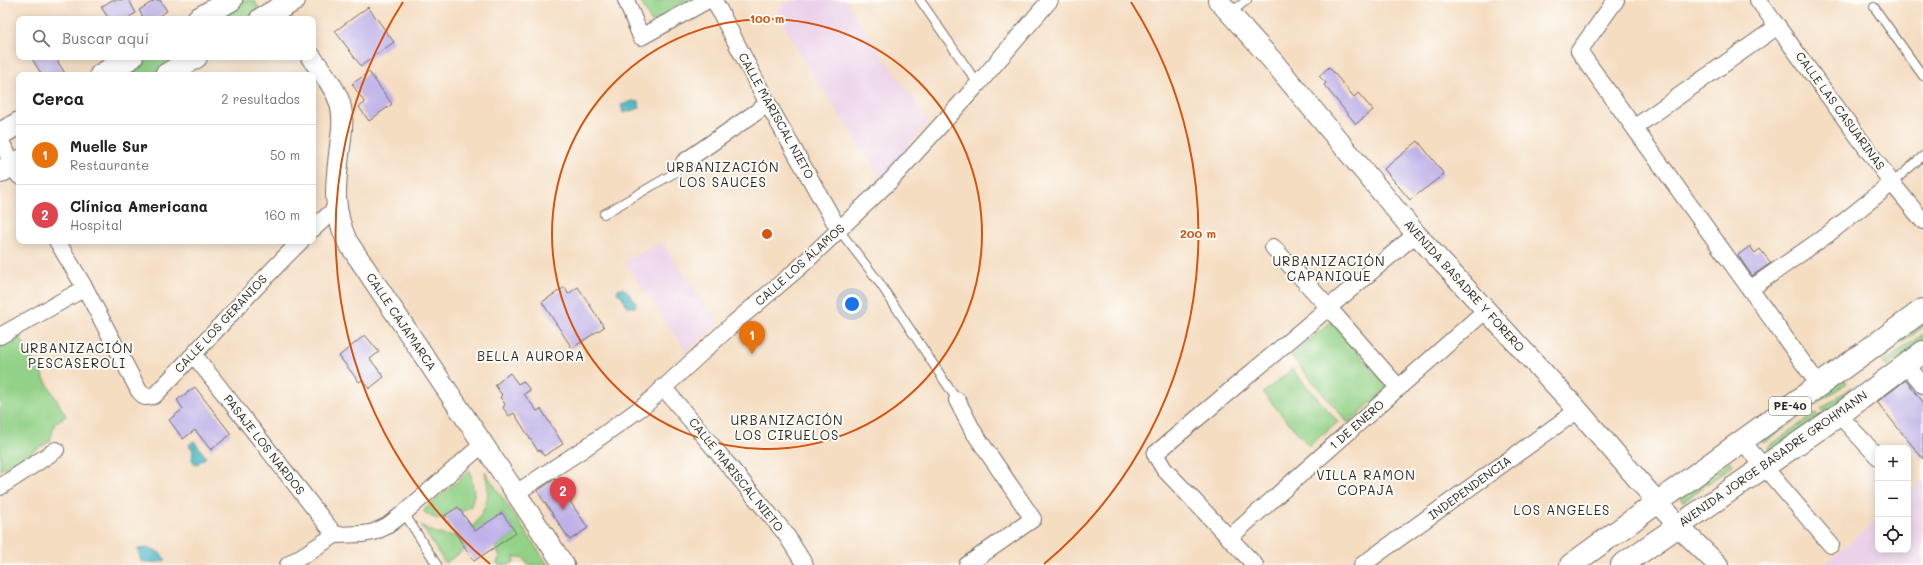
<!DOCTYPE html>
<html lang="es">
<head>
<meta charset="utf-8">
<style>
  :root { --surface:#fff; --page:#f2f2f2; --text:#202124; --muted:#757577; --line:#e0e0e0; --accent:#1f6fb2 }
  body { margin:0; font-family:Mali,sans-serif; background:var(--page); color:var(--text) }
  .controls { position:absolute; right:12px; bottom:12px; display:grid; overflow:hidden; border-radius:8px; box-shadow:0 2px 10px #0003 }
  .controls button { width:36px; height:36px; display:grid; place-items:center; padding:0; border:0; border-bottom:1px solid var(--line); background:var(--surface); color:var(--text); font:20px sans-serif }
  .you { position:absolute; left:852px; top:304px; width:14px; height:14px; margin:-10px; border:3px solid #fff; border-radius:50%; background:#1a73e8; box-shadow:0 0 0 6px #1a73e833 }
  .badge { display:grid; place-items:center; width:26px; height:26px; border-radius:50%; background:var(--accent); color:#fff; font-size:13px; font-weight:700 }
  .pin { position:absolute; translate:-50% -33px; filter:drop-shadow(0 1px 2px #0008) }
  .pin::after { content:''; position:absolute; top:21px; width:14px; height:12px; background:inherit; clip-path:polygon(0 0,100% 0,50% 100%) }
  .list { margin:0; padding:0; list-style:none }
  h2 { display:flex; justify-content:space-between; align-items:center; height:52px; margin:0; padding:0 16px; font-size:17px }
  h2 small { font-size:13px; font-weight:400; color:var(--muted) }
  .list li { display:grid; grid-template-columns:26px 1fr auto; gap:12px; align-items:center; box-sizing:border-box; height:60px; padding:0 16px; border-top:1px solid var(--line) }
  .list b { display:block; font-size:15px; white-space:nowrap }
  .list p { margin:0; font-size:13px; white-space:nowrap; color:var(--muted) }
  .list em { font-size:13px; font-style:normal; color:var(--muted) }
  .icon { flex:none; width:22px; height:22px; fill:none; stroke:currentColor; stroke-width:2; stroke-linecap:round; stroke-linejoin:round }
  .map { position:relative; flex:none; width:1923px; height:565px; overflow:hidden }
  .search { position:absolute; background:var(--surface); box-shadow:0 2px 10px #0003; left:16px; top:16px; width:300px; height:44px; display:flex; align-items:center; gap:10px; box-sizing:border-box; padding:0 14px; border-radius:8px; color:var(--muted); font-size:15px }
  .panel { position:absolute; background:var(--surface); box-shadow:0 2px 10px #0003; left:16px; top:72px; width:300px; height:172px; border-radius:8px }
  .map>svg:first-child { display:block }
  .built { fill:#ecd1ea }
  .green { fill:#92d187; stroke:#5e7e59 }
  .water { fill:#4bb8c5; stroke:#3b7278 }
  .building { fill:#c0b2e9 }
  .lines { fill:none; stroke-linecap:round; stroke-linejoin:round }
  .service-casing { stroke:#726960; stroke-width:10 }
  .minor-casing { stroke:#726960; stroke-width:18 }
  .tertiary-casing { stroke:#726960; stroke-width:22 }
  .primary-casing { stroke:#726960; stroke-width:24 }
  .trunk-casing { stroke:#726960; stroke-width:24 }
  .service { stroke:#fff; stroke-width:8 }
  .minor { stroke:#fff; stroke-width:16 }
  .tertiary { stroke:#fff; stroke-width:20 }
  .primary { stroke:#fff; stroke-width:22 }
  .trunk { stroke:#fff; stroke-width:22 }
  .ring { fill:none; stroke:#d5540f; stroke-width:2 }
  .labels { text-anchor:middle; stroke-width:4; stroke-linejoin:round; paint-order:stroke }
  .shield { fill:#fdfcf7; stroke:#6a6a68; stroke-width:1 }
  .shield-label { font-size:11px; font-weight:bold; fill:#2b2b2b }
  .street-label { font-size:12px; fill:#2b2b2b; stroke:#fdfcf7 }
  .neighbourhood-label { font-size:13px; letter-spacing:1px; fill:#2b2b2b; stroke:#fdfcf7 }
  .centre { fill:#d5540f; stroke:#fdfcf7; stroke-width:2 }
  .ring-label { font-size:12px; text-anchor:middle; font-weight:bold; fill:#d5540f; stroke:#fdfcf7; stroke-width:4; stroke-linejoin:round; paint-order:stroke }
</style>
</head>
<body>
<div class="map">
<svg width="1923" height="565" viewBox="0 0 1923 565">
  <rect width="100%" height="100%" fill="#fdfcf7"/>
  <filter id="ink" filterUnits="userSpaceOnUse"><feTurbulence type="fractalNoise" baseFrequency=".025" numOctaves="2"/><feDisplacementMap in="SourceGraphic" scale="8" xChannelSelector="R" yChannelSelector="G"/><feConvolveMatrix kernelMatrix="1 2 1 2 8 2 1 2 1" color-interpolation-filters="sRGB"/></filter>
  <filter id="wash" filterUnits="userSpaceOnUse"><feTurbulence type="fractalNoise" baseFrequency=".012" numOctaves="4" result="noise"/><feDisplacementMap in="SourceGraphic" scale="16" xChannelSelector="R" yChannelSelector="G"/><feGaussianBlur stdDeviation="0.9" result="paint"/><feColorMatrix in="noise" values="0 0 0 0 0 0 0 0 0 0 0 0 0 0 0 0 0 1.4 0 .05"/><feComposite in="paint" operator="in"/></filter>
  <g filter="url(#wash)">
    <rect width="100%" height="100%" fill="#f5ddc2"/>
    <g class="built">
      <polygon points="795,0 846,0 863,28 929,121 882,178 808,68 776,9"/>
      <polygon points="661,242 719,324 686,351 625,262"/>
      <polygon points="1923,480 1923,565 1824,565 1878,519 1878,550 1908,550 1908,493"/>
    </g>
    <g class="green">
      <path d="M243 0 255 1 258 6 257 12C244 23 227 19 211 19Z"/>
      <polygon points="640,0 693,0 652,23"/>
      <polygon points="147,57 182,57 151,75 117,75"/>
      <polygon points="1332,321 1388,388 1348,423 1291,356"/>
      <polygon points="1923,321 1923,327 1880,359 1877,355"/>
      <polygon points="17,332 66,416 55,423 50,441 0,470 0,341"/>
      <polygon points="1923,334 1923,341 1887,367 1883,363"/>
      <polygon points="1292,369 1338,422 1309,446 1263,393"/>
      <polygon points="1844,378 1847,383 1817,404 1814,400"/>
      <polygon points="1851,387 1854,391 1824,413 1821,409"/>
      <polygon points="1809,404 1812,408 1764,443 1761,439"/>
      <polygon points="1816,413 1819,416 1771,451 1768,447"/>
      <polygon points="1730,461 1733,465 1683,502 1680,498"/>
      <path d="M470 470 474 494 471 506 461 512 444 516 446 519C437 521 430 516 423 511Z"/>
      <path d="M485 472 548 565H528L523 557H514V562L509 565H498L497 562 500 557 495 547 516 533 502 513 475 532 472 528C487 508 491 497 485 472Z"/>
      <path d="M421 525C433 533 442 536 457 536L466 549 445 563Z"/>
    </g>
    <g class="water">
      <polygon points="633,101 639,102 640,108 623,113 621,105"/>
      <polygon points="622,288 627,291 636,303 635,307 627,307 622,296 617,293 618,289"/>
      <polygon points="194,441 206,457 196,465 192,460 193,450 189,445"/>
      <path d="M150 548 160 553 166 560C154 565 154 561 141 562L138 549Z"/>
    </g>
    <g id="blocks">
      <g class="building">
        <polygon points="112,0 129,0 136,13 126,19 109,19 101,7"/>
        <polygon points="155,0 160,0 167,11 154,19 144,19 139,10"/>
        <polygon points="368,7 394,42 361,66 335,31"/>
        <polygon points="31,57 55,57 66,75 42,75"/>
        <polygon points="1329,67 1354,97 1358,93 1373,110 1356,124 1324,85 1326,83 1319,76"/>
        <polygon points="369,72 392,104 369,121 359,107 365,103 352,84"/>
        <polygon points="1418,141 1444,174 1410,200 1384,169"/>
        <polygon points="1750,246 1755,253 1760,249 1771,263 1752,276 1738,255"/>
        <polygon points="565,287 568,294 578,287 604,327 572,348 542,302"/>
        <polygon points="365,335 379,352 370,359 384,377 369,389 362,380 359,382 339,356"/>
        <polygon points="510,373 518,384 523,381 530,390 524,394 537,411 541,409 563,444 544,456 540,450 538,451 514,413 509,416 503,408 505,404 500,397 502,395 495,385"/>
        <polygon points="1906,380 1923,402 1923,459 1877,402"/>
        <polygon points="195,387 231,434 211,450 195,430 183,439 169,420 183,409 177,400"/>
        <polygon points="555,479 588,528 570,540 537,491"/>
        <polygon points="458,507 475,531 502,513 516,533 474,561 444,516"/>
      </g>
    </g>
  </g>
  <g filter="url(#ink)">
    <use href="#blocks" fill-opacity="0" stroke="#726960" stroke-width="1"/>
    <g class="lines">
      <defs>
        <g id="service">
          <polyline points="920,0 978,84"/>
          <polyline points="1874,7 1923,76"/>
          <polyline points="1230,13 1247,0"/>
          <polyline points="1892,183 1923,156"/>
          <polyline points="604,214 676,172 684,162"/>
          <polyline points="839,230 879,282 957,400"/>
          <polyline points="404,513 437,565"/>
        </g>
        <g id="minor">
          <polyline points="626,0 641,37 708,0"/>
          <polyline points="714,0 768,104 839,230"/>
          <polyline points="1616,0 1579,51 1819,385"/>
          <polyline points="1758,0 1892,183 1923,221"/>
          <polyline points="1635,127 1778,26"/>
          <polyline points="0,140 19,176"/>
          <polyline points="684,162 768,104"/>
          <polyline points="313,229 336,208"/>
          <path d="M57 241 85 288 139 391 145 397 154 396C204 345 250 291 301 241"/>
          <polyline points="1273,247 1329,308 1399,388"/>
          <polyline points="1750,289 1827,235 1892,183"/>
          <polyline points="0,336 85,288"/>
          <polyline points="194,355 335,535"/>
          <polyline points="1906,364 1923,385"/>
          <polyline points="663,387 785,533 805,565"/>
          <polyline points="957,400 973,431 1033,519 967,565"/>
          <polyline points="1839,415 1878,457"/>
          <polyline points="1742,441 1831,545"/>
          <polyline points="0,487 56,450"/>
          <polyline points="516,493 585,448 645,405 734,323 800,267 891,180 978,84 1050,0"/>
          <polyline points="1229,538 1485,311"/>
          <polyline points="288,565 335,535 363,534 374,532 387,526 404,513 483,444"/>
          <polyline points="1255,565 1164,469 1155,454 1416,234"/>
          <polyline points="1362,565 1578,410"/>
        </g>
        <g id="tertiary">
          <polyline points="1218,0 1271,59 1416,234 1578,410 1678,526 1718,565"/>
          <path d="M311 57C322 72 334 86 340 103 344 117 342 131 340 146 336 182 331 206 347 241L564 565"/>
        </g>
        <g id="primary">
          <polyline points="198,19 231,0"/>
          <polyline points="261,19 294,0"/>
          <polyline points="101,75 132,57"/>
          <polyline points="166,75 196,57"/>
          <polyline points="0,134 19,123"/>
          <polyline points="0,172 19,161"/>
        </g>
        <g id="trunk">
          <polyline points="1571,565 1923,310"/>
          <polyline points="1622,565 1839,415 1923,352"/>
        </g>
      </defs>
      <use href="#service" class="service-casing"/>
      <use href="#minor" class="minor-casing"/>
      <use href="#tertiary" class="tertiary-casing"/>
      <use href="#primary" class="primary-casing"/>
      <use href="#trunk" class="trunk-casing"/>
      <use href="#service" class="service"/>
      <use href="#minor" class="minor"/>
      <use href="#tertiary" class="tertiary"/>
      <use href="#primary" class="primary"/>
      <use href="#trunk" class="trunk"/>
    </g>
  </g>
  <g class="ring">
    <circle cx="767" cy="234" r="215"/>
    <path d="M490 564A431 431 0 0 1 403 2M1131 2A431 431 0 0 1 1044 564"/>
  </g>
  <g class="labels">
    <rect class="shield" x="1769" y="397" width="42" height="18" rx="3"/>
    <g class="shield-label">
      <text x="1790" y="410">PE-40</text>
    </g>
    <g class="street-label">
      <text transform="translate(1840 111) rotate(54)" y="4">CALLE LAS CASUARINAS</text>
      <text transform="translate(776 116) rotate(61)" y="4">CALLE MARISCAL NIETO</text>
      <text transform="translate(800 265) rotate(-42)" y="4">CALLE LOS ÁLAMOS</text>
      <text transform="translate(1464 286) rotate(48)" y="4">AVENIDA BASADRE Y FORERO</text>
      <text transform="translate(401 322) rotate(56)" y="4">CALLE CAJAMARCA</text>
      <text transform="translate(221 324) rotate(-47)" y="4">CALLE LOS GERANIOS</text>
      <text transform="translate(1357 425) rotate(-41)" y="4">1 DE ENERO</text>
      <text transform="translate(264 445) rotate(52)" y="4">PASAJE LOS NARDOS</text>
      <text transform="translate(1773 459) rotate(-35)" y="4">AVENIDA JORGE BASADRE GROHMANN</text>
      <text transform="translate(736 475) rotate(51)" y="4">CALLE MARISCAL NIETO</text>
      <text transform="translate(1470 488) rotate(-36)" y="4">INDEPENDENCIA</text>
    </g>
    <g class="neighbourhood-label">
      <text x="723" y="172">URBANIZACIÓN<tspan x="723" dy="15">LOS SAUCES</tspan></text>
      <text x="1329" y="266">URBANIZACIÓN<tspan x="1329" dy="15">CAPANIQUE</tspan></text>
      <text x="77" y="353">URBANIZACIÓN<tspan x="77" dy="15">PESCASEROLI</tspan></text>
      <text x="531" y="361">BELLA AURORA</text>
      <text x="787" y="425">URBANIZACIÓN<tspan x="787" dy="15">LOS CIRUELOS</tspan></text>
      <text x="1366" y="480">VILLA RAMON<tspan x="1366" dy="15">COPAJA</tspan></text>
      <text x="1562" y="515">LOS ANGELES</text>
    </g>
  </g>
  <circle cx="767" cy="234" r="6" class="centre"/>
  <g class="ring-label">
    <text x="767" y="23">100 m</text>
    <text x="1198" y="238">200 m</text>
  </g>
</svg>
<div class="controls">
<button>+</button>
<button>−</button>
<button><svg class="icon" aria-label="locate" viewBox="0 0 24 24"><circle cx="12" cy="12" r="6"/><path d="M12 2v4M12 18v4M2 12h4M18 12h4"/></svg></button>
</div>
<div class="you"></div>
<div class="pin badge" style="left:752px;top:354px;background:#e8710a">1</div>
<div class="pin badge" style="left:563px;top:510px;background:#e0444e">2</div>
<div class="search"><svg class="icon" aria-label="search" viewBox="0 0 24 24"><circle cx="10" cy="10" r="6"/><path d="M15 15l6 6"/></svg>Buscar aquí</div>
<section class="panel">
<h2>Cerca<small>2 resultados</small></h2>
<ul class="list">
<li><span class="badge" style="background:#e8710a">1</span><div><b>Muelle Sur</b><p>Restaurante</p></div><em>50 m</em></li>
<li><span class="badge" style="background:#e0444e">2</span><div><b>Clínica Americana</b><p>Hospital</p></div><em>160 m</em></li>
</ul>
</section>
</div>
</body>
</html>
